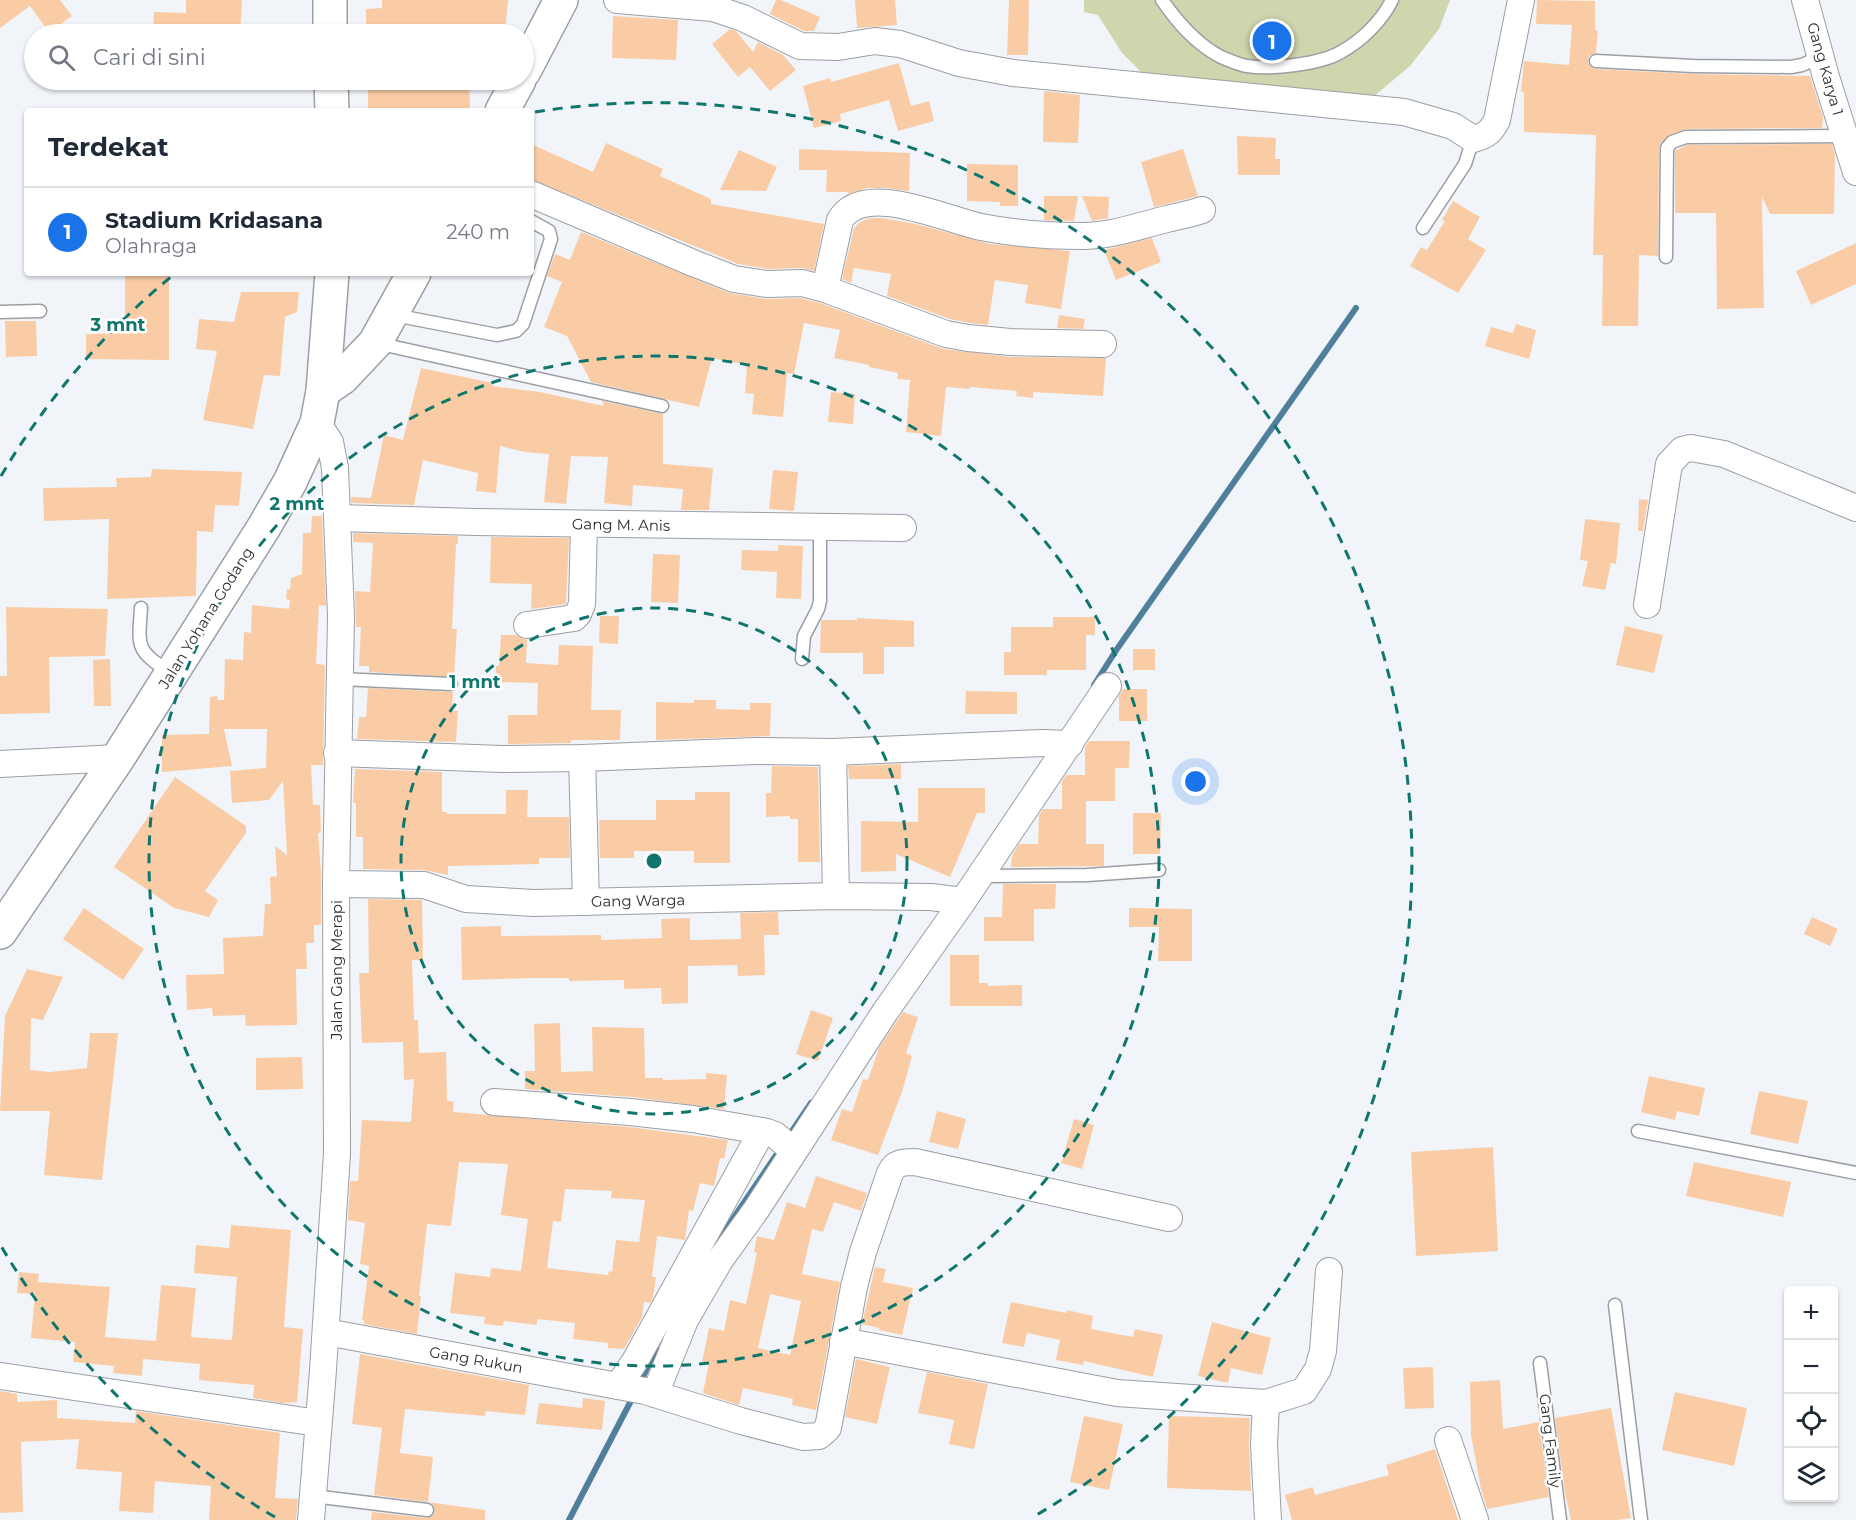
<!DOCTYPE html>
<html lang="id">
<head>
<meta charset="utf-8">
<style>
  :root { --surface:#fff; --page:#f6f6f7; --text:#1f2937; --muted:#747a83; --line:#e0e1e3; --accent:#1a73e8 }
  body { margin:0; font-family:Montserrat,sans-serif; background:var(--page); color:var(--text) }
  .controls { position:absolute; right:18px; bottom:18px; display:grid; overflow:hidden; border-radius:6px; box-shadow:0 2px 4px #0004 }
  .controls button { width:54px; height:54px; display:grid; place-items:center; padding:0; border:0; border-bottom:2px solid var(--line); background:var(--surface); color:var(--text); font:30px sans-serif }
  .you { position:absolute; left:1196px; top:782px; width:21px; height:21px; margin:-15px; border:4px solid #fff; border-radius:50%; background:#1a73e8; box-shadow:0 0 0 9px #1a73e833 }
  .badge { display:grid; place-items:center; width:39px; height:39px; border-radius:50%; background:var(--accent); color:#fff; font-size:20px; font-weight:700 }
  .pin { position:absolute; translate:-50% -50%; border:3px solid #fff; box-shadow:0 2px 6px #0006 }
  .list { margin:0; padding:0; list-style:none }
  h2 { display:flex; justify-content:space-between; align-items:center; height:78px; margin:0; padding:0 24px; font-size:26px }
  h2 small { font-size:20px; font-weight:400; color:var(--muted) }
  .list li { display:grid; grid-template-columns:39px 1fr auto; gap:18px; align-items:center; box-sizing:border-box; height:90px; padding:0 24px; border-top:2px solid var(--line) }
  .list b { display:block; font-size:22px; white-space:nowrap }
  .list p { margin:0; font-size:20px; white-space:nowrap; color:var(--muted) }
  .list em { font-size:20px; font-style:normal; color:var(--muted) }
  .icon { flex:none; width:33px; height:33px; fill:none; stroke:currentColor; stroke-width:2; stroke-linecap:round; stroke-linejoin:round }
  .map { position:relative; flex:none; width:1856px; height:1520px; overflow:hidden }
  .search { position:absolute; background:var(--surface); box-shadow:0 2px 4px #0004; left:24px; top:24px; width:510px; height:66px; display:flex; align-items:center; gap:15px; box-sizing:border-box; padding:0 21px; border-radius:33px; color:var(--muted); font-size:22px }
  .panel { position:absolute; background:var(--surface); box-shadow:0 2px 4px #0004; left:24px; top:108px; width:510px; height:168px; border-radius:6px }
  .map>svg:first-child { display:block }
  .green { fill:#cfd5ad }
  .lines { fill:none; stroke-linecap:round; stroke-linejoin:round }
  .stream { stroke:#507f9c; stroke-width:6 }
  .building { fill:#facca6; fill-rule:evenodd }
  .lane-casing { stroke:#9b9ea3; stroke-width:15 }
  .street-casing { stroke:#9b9ea3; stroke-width:28 }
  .secondary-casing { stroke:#9b9ea3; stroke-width:36 }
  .lane { stroke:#fff; stroke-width:12 }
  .street { stroke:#fff; stroke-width:26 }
  .secondary { stroke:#fff; stroke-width:33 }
  .ring { fill:none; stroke:#0f766e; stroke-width:3; stroke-dasharray:10 8 }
  .labels { text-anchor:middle; stroke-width:5; stroke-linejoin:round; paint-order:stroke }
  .street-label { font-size:15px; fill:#2c2e30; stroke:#fff }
  .centre { fill:#0f766e; stroke:#fff; stroke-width:3 }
  .ring-label { font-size:18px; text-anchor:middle; font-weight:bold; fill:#0f766e; stroke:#fff; stroke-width:5; stroke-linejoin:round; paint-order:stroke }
</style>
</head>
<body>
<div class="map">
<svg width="1856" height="1520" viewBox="0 0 1856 1520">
  <rect width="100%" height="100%" fill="#f1f5fa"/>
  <polygon class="green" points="1084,0 1450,0 1439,29 1410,66 1367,102 1149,80 1122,53 1098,15 1084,12"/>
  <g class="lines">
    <g class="stream">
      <polyline points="1094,685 1117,649 1356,308"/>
      <polyline points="788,1137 811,1103"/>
      <polyline points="711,1251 781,1148"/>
      <polyline points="640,1383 656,1349"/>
      <polyline points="569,1520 634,1395"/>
    </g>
  </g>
  <g class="building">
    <polygon points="0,0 60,0 72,16 49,32 30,6 0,28"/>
    <polygon points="186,0 242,0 240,34 153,34 154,12 186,13"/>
    <polygon points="382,0 508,0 505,34 366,34 366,9 382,8"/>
    <polygon points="776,0 781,0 820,17 814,31 804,31 770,14"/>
    <polygon points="855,0 895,0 897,25 857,28"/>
    <polygon points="1009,0 1029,0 1028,55 1007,55"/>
    <polygon points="1537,0 1595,1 1595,30 1598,31 1596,53 1589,56 1588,61 1589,65 1595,69 1693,74 1810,76 1823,117 1822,128 1686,129 1669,135 1661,143 1659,148 1658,256 1639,255 1638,326 1602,326 1603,255 1593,255 1596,135 1524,132 1524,92 1521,92 1524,61 1569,65 1572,25 1536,24"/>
    <polygon points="613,16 678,20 676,60 612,58"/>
    <polygon points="730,29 736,31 753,52 758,42 783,55 796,70 770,91 750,67 738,77 712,44"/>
    <polygon points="899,63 911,106 929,101 934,121 898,131 889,100 840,114 841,121 814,128 803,86 830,78 831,82"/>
    <polygon points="368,80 469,80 470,111 368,111"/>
    <polygon points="1044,91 1080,95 1078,143 1043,142"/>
    <polygon points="1237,136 1276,138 1275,159 1280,159 1280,175 1238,175"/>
    <polygon points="606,143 663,169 660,176 711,199 711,204 824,224 814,271 802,268 768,269 738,264 531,179 531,144 593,172"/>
    <polygon points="1832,144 1835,154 1834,214 1770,214 1762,197 1764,308 1717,309 1716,213 1675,213 1675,151 1687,145"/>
    <polygon points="799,149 910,153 909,191 886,188 867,188 848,194 848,192 826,192 827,170 799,170"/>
    <polygon points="1183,149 1198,196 1154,207 1141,162"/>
    <polygon points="739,150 777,167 766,191 720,190"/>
    <polygon points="967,164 1018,165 1018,206 1000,206 1000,202 967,201"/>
    <polygon points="1044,196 1078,196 1074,221 1044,220"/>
    <polygon points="1082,196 1109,197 1108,218 1092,221"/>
    <polygon points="1453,201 1480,217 1468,239 1486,250 1458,293 1410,266 1421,247 1427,250 1445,221 1442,220"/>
    <polygon points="870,218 882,218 916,224 990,244 1070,251 1061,309 1025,303 1028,285 995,280 988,325 970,323 950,319 887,296 891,274 854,268 851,283 842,279 854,228 860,222"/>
    <polygon points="581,232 729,293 765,299 800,298 820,303 943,349 1010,357 1106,358 1103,396 1033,392 1033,398 1016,396 1017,391 970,387 970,389 946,387 941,436 906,432 910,380 897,379 898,373 869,367 869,365 834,358 840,330 804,323 794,374 787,373 783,417 752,414 754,394 745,393 747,365 712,358 699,407 591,382 567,336 544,327 562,282 547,276 555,254 570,260"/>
    <polygon points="1152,238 1161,262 1116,280 1104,250"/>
    <polygon points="1856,243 1856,284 1811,305 1796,271"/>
    <polygon points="125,273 169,273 169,360 86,359 86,334 125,333"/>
    <polygon points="241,292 299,292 297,312 285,317 280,376 264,375 253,429 203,420 217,351 196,349 199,319 234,322"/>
    <polygon points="1059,315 1085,319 1083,329 1057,328"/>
    <polygon points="5,321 36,321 37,356 6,357"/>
    <polygon points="1516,324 1536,330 1529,359 1485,346 1491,327 1513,333"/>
    <polygon points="421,368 493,383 492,386 540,392 604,406 602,401 663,414 663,464 713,468 709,510 681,510 683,489 633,485 632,506 604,503 608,457 571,456 566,504 544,502 549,454 525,452 500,446 496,493 476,491 478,473 423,460 414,505 351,503 351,497 371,498 384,435 403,440"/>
    <polygon points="831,392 855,394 853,424 828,422"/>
    <polygon points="152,469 242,472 239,506 215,505 213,532 197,531 196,596 107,599 109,519 44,521 43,488 117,487 116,478 151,477"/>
    <polygon points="773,470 798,472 794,511 769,509"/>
    <polygon points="1639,499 1648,500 1643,531 1638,531"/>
    <polygon points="312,516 322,516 326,606 319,605 316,664 325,665 323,765 311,765 313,805 320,805 321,833 318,833 321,873 321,925 314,925 314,943 306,943 307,969 296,969 297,1025 246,1026 245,1015 213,1016 212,1008 187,1010 186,975 224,974 223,938 263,936 265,904 271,904 270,877 277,876 275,846 287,855 283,781 269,800 232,803 230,771 266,768 267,729 224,729 232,766 162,772 162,735 209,734 210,697 217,696 218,700 224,700 225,659 243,660 244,632 251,633 252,605 289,609 290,600 286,599 287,589 290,589 291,578 302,574 303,533 311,533"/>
    <polygon points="1585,519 1620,523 1616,564 1611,563 1605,590 1582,586 1588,561 1580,560"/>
    <polygon points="353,533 458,536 458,544 456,544 452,629 457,629 454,677 369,672 369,666 359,666 361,627 356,627 355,591 370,592 373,543 353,542"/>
    <polygon points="491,537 569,538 566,604 531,609 532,584 490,583"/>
    <polygon points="778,545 803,546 801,599 776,598 777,572 741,570 742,550 778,551"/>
    <polygon points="653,554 680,555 678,603 651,602"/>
    <polygon points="6,607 108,609 105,656 49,657 50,713 0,714 0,676 7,676"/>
    <polygon points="600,616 619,616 618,644 599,643"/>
    <polygon points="1053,617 1095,617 1095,635 1086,635 1086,670 1047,670 1047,675 1004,675 1004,652 1011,652 1011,627 1053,627"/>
    <polygon points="857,618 914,621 914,647 884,647 884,674 863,674 863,653 820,653 821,620 857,620"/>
    <polygon points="1625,626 1663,635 1654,673 1616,665"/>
    <polygon points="501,635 516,635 527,640 526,663 558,665 559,645 593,646 591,710 621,710 620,740 571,740 571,743 508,744 508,715 537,715 538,683 495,682 496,666 499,666"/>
    <rect x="1133" y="649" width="22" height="21"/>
    <polygon points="110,659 111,706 94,706 93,660"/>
    <polygon points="368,688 453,692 452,710 458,711 456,742 357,739 359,717 366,717"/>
    <polygon points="1123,689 1147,689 1147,721 1119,721 1119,696"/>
    <polygon points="966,691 1017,692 1017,714 965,714"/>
    <polygon points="694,700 716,700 716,709 750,710 750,703 771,703 770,736 656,740 656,702 694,703"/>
    <polygon points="1089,741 1130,741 1129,768 1115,768 1115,801 1086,801 1086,844 1104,844 1104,866 1011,867 1012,856 1019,844 1038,844 1039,815 1043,809 1062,809 1062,781 1066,775 1085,775 1085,747"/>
    <polygon points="901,764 901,779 849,779 848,766"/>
    <polygon points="772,766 818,767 820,862 798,862 798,819 790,819 790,816 766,817 766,793 771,793"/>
    <polygon points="355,769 442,772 442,812 447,812 447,814 506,814 506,790 528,790 527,817 569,817 570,858 539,858 539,864 448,866 448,875 424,870 363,869 363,837 356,837 356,803 353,803"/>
    <polygon points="175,777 246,826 246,833 205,891 218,900 209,917 174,908 114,867"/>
    <polygon points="918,788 985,788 985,813 977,813 950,877 896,854 896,871 861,872 861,821 918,822"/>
    <polygon points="695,792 730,792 730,863 694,863 694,851 634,851 634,858 600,858 599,820 656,820 656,800 695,800"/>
    <polygon points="1133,813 1161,813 1160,854 1133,854"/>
    <polygon points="1003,884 1056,884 1055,909 1034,909 1034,941 984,941 984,917 1002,917"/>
    <path d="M368 899 422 900 423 960H412L414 1020H418L419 1053 446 1052 447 1101 454 1102 453 1112 629 1127 728 1140 724 1159 720 1158 714 1186 700 1183 693 1211 689 1210 685 1240 657 1236 652 1277H656L653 1297 650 1303 644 1302 642 1317 624 1349 608 1348V1343L573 1339 575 1323 537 1319V1325L504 1321 503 1326 484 1324 485 1317 450 1313 455 1273 490 1277 491 1268 521 1271 528 1219 501 1215 508 1164 459 1162 451 1226 427 1224 419 1296H421L417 1334 364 1324V1320H362L369 1266 360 1264 365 1223 348 1220 350 1181H358L362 1120 411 1122 414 1079 404 1080 403 1042 362 1043 359 973H369ZM565 1189 612 1191 611 1198 645 1200 639 1242 616 1240 612 1272 609 1271 608 1275 547 1268 553 1221 561 1222Z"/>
    <polygon points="84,908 144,949 123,980 63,939"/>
    <polygon points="1129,908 1192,909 1192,961 1158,961 1159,927 1129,927"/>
    <polygon points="778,912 779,935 764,935 765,975 738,976 737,965 688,966 688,1003 662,1004 661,988 624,989 624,980 569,981 569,978 532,978 462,980 461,927 501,926 501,936 601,935 601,940 662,938 661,919 690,918 690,940 741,939 740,913"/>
    <polygon points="1812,917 1838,929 1830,946 1804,934"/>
    <polygon points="950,955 979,955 979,983 988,983 988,986 1022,985 1022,1006 950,1006"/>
    <polygon points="27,969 63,977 43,1020 31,1018 30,1070 50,1072 87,1068 90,1033 118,1033 102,1180 44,1175 50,1111 0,1111 5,1016"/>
    <polygon points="811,1010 833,1018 818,1061 796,1054"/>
    <polygon points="903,1012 918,1017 906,1053 912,1056 902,1092 878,1155 831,1140 842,1109 852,1112 863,1079 868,1080 879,1048"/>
    <polygon points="560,1023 561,1072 593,1071 592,1027 644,1028 645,1078 663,1078 663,1080 706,1079 706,1073 727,1075 724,1109 632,1097 525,1089 525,1071 535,1071 534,1024"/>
    <polygon points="302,1057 303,1089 256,1090 256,1058"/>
    <polygon points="1649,1076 1705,1088 1699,1116 1677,1111 1675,1120 1641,1112"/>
    <polygon points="1759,1091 1808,1101 1798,1144 1750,1134"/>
    <polygon points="937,1111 966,1119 958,1149 929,1142"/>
    <polygon points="1074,1119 1094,1125 1082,1169 1061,1163"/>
    <polygon points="1493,1147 1498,1251 1416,1256 1411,1152"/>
    <polygon points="1694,1162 1791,1182 1783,1217 1686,1196"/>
    <path d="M816 1176 867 1193 861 1211 834 1202 823 1232 812 1229 802 1274 840 1282 816 1410 792 1405 793 1399 743 1388 739 1405 703 1393 709 1363 702 1362 709 1328 724 1331 730 1300 746 1304 757 1253 754 1252 757 1236 774 1240 787 1202 805 1208ZM770 1294 801 1301 790 1355 758 1348Z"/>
    <polygon points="231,1225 291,1230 284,1327 303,1329 297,1402 282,1403 253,1398 254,1385 199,1380 200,1364 143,1359 142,1376 113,1373 114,1366 73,1362 75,1342 31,1338 35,1294 17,1293 19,1272 39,1274 38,1282 110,1287 105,1337 156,1341 161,1285 196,1288 191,1337 232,1340 237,1277 194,1273 196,1245 229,1248"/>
    <polygon points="875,1267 886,1269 883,1282 913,1288 902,1335 879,1330 879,1328 862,1324"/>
    <polygon points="1011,1302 1066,1313 1067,1310 1093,1316 1091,1329 1133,1337 1135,1329 1163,1335 1153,1377 1084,1361 1083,1365 1056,1360 1060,1340 1027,1333 1024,1347 1002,1343"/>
    <polygon points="1212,1322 1271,1338 1262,1375 1231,1368 1228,1383 1198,1376"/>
    <polygon points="360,1354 529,1385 525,1415 486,1411 485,1416 405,1409 400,1453 433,1457 428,1502 485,1510 485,1520 371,1520 372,1512 426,1518 433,1515 435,1510 432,1504 428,1502 374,1495 382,1428 352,1424"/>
    <polygon points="856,1359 890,1367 877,1424 845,1417"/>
    <polygon points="1433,1367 1434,1408 1405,1409 1403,1368"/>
    <polygon points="927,1372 988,1384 974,1449 949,1444 954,1420 918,1413"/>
    <polygon points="1500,1380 1503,1429 1539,1422 1549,1497 1487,1509 1481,1489 1471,1435 1470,1382"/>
    <polygon points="0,1391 17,1394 17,1402 57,1400 57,1418 135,1423 136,1411 280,1433 275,1498 298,1499 296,1520 209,1520 211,1486 155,1481 153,1513 119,1511 122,1472 76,1469 79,1439 21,1442 23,1512 0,1513"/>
    <polygon points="1675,1392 1747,1408 1734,1466 1662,1450"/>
    <polygon points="583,1398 605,1401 602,1430 536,1424 539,1403 582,1408"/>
    <polygon points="1611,1408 1631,1518 1617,1520 1571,1520 1565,1493 1555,1418"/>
    <polygon points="1084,1416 1123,1424 1109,1490 1070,1482"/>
    <polygon points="1169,1416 1250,1418 1249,1446 1251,1491 1167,1488"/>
    <polygon points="1435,1449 1458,1520 1292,1520 1285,1495 1313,1487 1315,1495 1389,1475 1386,1465"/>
  </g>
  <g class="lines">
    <defs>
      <g id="lane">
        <path d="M1162 0C1178 23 1196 44 1221 57 1228 60 1239 65 1247 66 1270 70 1321 64 1341 52 1361 41 1382 21 1392 0"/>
        <polyline points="1596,61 1693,66 1791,67 1802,65 1822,56"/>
        <polyline points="1423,228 1465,164 1473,139"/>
        <polyline points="1666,257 1667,148 1672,142 1686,137 1844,136"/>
        <polyline points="0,312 40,311"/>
        <polyline points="394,315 497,335 516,331 523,324 551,239 549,231 531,221"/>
        <polyline points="376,343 662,406"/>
        <path d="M141 608C138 649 136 649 170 673"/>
        <polyline points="802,659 804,636 818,609 820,601 820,527"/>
        <polyline points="340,679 451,684"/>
        <polyline points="981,876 1087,875 1159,870"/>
        <polyline points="1638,1131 1856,1173"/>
        <polyline points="1615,1305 1641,1520"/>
        <polyline points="1540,1363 1560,1520"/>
        <polyline points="313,1496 427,1510"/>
      </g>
      <g id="street">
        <path d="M617 0 713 8 743 18 800 46 838 47 875 41 900 44 959 63 1013 73 1404 112 1453 126 1473 139C1486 136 1491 132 1497 120L1521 0"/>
        <polyline points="1805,0 1826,77 1856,172"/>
        <polyline points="531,194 693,263 734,279 767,284 802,283 825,289 946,334 968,338 1010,342 1103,344"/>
        <path d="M825 289 840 220C864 180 946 220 981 227 1012 233 1050 236 1082 236 1111 236 1138 226 1167 219 1179 216 1191 214 1202 210"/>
        <polyline points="338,518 476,522 903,528"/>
        <polyline points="1647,605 1669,464 1682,450 1691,448 1724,454 1856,508"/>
        <polyline points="527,625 574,618 578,614 582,604 584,524"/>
        <polyline points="833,752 836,896"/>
        <polyline points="337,753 502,759 582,758 756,751 833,752 1042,743 1070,744"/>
        <polyline points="582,758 586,902"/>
        <polyline points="0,764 118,758"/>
        <polyline points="336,884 424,885 466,899 534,903 836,896 931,897 963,901"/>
        <polyline points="494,1102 630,1112 693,1119 767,1132 775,1135 794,1151"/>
        <path d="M326 1332 645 1391 741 1421 803 1437 819 1436 828 1428 854 1287 863 1252 890 1173C895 1162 904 1162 915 1162L1169 1218"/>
        <polyline points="843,1341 1117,1393 1266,1403 1304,1391 1318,1369 1323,1351 1329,1271"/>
        <polyline points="1,1376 318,1423"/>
        <polyline points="618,1386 635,1361 762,1131"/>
        <polyline points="655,1394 685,1320 720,1260 756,1210 885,1012 963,901 1108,686"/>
        <polyline points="1266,1403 1264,1445 1268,1520"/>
        <polyline points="1448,1440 1475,1520"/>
        <polyline points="311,1520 323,1370 337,1154 336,884 341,616 335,468 330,442 317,423"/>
      </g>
      <g id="secondary">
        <polyline points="330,0 330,34"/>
        <polyline points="524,71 561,0"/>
        <polyline points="331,80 332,111"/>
        <polyline points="502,111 519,80"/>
        <polyline points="323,391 342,378 375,343 414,273"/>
        <polyline points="0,932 118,758 264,527 290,482 317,423 323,391 332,273"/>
      </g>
    </defs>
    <use href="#lane" class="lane-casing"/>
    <use href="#street" class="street-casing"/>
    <use href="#secondary" class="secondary-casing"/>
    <use href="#lane" class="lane"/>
    <use href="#street" class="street"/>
    <use href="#secondary" class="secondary"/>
  </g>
  <g class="ring">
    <circle cx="654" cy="861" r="253"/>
    <circle cx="654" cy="861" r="505"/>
    <path d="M275 1517A758 758 0 0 1 1 1246M1 476A758 758 0 0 1 172 276M535 112A758 758 0 0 1 1033 1517"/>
  </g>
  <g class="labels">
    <g class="street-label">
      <text transform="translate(1825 69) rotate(74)" y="5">Gang Karya 1</text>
      <text transform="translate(621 525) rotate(1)" y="5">Gang M. Anis</text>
      <text transform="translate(206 618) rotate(-58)" y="5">Jalan Yohana Godang</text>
      <text transform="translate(638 901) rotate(-1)" y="5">Gang Warga</text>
      <text transform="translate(337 970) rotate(-90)" y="5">Jalan Gang Merapi</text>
      <text transform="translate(476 1360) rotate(10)" y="5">Gang Rukun</text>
      <text transform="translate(1550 1441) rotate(83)" y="5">Gang Family</text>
    </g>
  </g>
  <circle cx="654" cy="861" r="9" class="centre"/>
  <g class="ring-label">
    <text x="118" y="331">3 mnt</text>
    <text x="297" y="510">2 mnt</text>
    <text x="475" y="688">1 mnt</text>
  </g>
</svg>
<div class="controls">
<button>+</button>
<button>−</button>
<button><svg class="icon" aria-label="locate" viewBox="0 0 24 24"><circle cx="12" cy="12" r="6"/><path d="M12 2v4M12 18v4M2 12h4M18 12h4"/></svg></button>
<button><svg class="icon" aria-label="layers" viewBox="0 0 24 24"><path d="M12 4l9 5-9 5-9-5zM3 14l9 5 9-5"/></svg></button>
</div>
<div class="you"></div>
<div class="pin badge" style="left:1272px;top:41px">1</div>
<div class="search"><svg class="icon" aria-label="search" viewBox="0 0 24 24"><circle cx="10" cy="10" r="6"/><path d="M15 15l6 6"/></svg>Cari di sini</div>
<section class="panel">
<h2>Terdekat<small></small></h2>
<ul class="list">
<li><span class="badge">1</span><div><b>Stadium Kridasana</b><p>Olahraga</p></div><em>240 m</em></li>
</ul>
</section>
</div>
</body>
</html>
